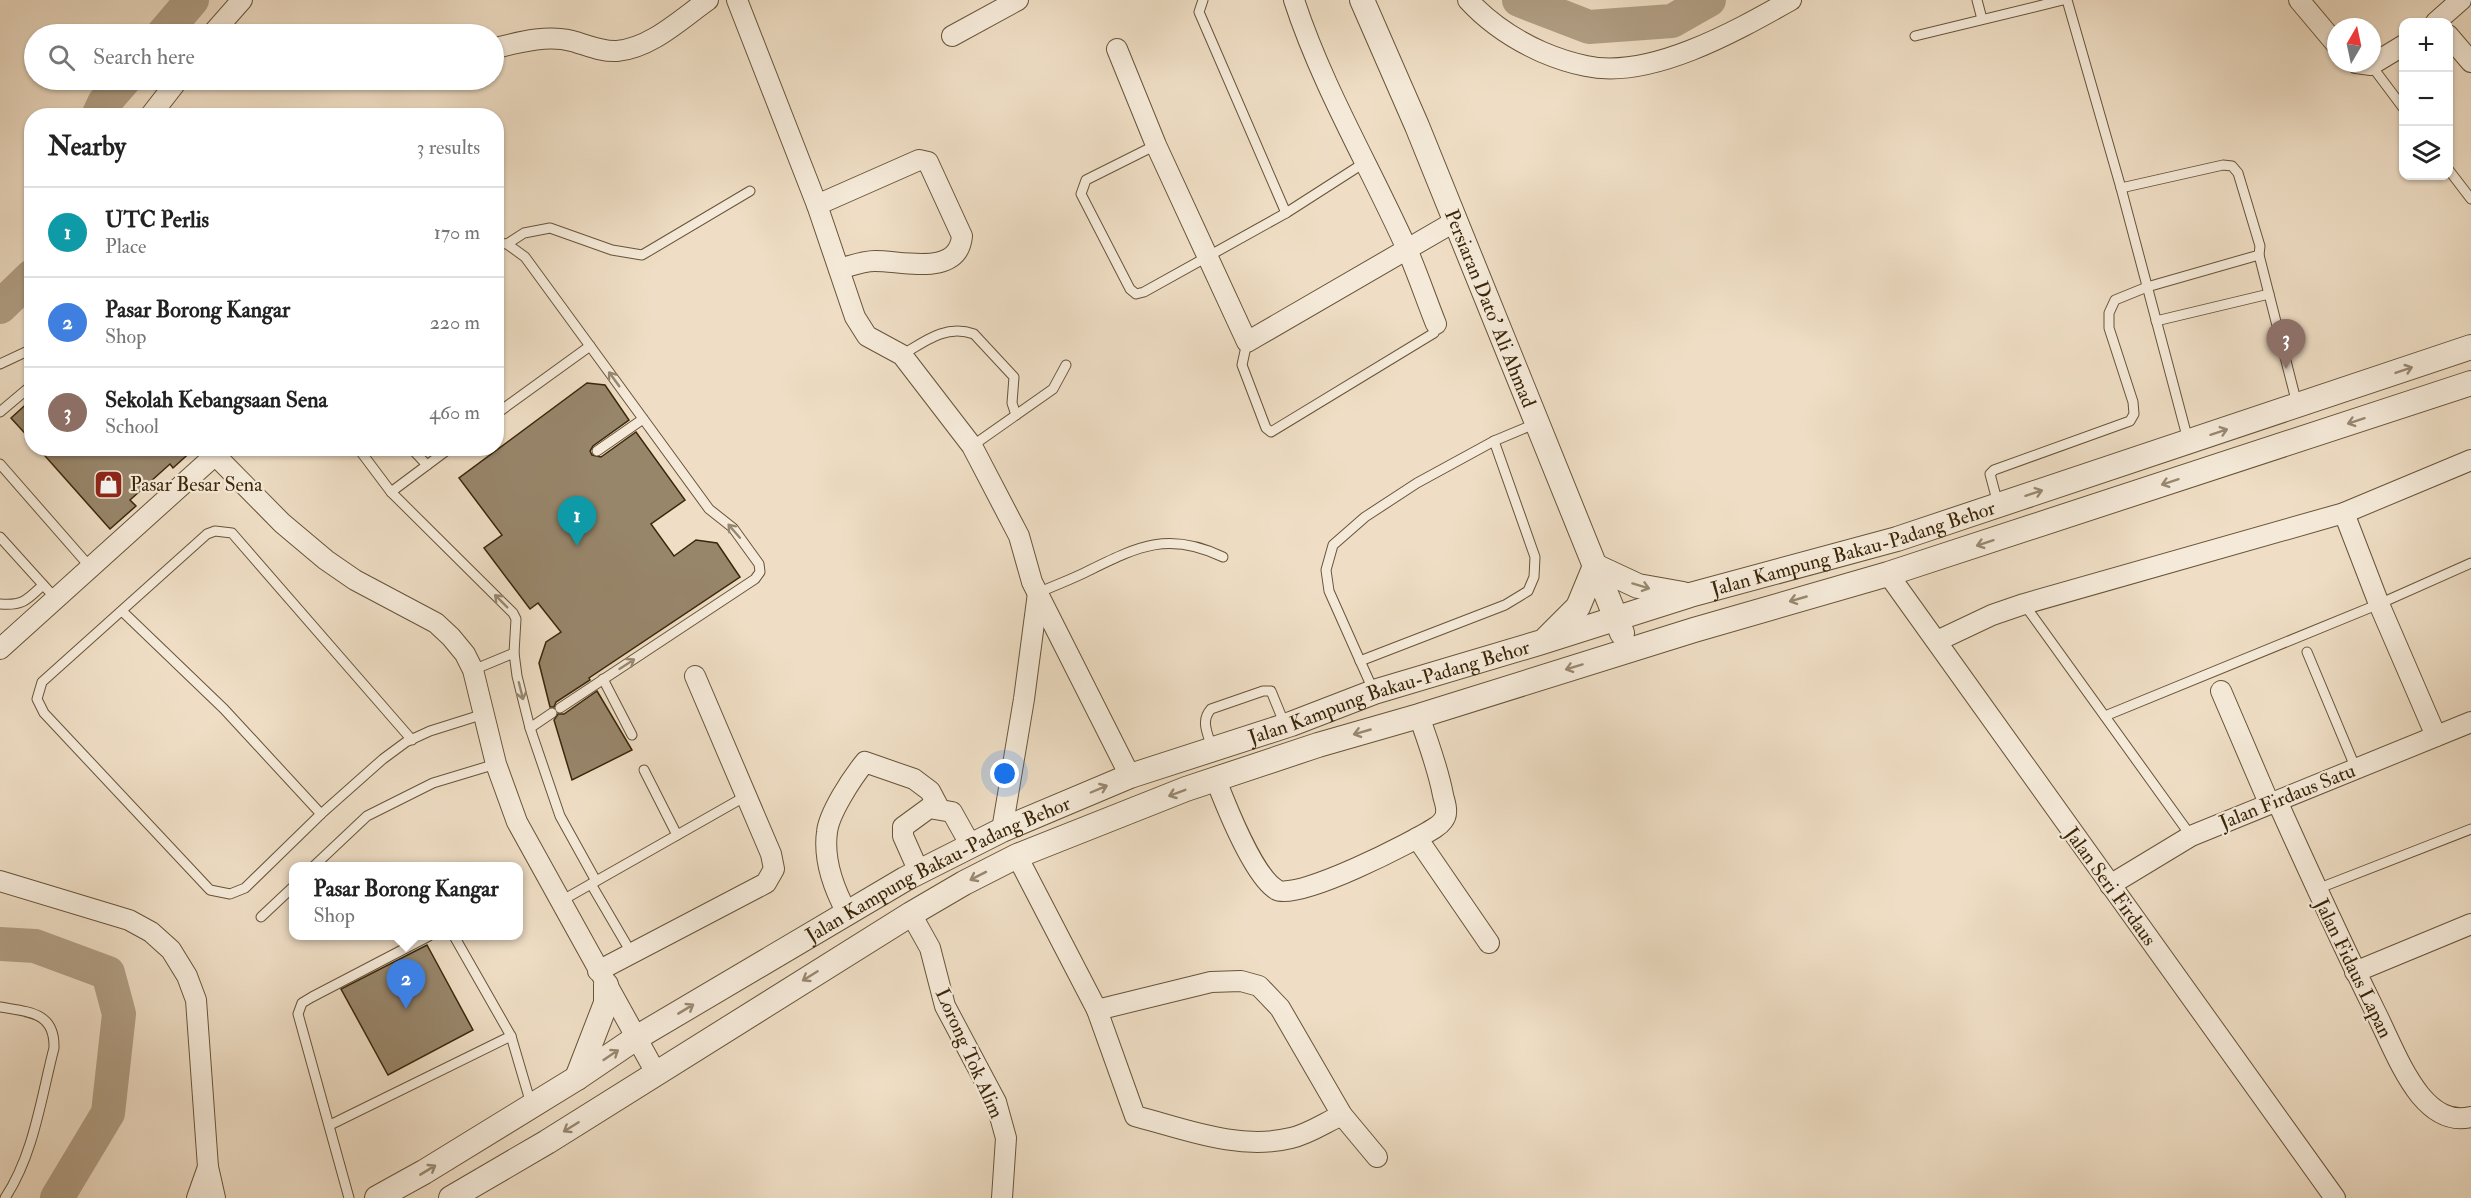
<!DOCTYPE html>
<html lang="en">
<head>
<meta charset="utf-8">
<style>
  :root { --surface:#fff; --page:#f6f6f6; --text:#222; --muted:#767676; --line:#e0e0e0; --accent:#7c3aed }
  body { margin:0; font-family:"IM FELL Double Pica",serif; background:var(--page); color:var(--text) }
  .controls { position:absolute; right:18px; top:18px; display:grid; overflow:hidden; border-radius:12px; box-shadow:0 2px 4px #0004 }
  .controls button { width:54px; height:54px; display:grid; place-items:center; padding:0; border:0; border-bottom:2px solid var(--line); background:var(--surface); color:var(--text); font:30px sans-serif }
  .compass { position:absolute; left:2327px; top:18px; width:54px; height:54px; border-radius:50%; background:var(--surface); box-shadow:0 2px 4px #0004; rotate:9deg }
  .you { position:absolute; left:1005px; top:774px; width:21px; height:21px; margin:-15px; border:4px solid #fff; border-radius:50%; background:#1a73e8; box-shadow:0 0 0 9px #1a73e833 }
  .badge { display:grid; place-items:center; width:39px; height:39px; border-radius:50%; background:var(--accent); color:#fff; font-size:20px; font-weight:700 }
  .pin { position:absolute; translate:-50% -50px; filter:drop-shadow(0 2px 3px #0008) }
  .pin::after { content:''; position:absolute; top:32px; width:21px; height:18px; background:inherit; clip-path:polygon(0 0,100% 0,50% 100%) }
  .popup { position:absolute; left:289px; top:862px; width:234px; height:78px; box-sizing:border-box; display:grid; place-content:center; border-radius:12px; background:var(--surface); filter:drop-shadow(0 2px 4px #0005); font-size:20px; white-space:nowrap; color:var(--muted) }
  .popup b { font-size:22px; color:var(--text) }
  .popup::after { content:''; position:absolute; left:50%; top:100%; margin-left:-12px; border:12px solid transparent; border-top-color:var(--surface) }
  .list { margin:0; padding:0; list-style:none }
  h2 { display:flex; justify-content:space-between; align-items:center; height:78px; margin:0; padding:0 24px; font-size:26px }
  h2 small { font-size:20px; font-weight:400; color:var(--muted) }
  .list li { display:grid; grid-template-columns:39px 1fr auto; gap:18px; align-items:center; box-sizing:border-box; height:90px; padding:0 24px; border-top:2px solid var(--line) }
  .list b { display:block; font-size:22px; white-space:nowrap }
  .list p { margin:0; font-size:20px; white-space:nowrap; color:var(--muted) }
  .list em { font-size:20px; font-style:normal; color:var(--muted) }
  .icon { flex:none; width:33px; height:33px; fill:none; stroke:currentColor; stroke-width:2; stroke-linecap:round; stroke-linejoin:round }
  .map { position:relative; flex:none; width:2471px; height:1198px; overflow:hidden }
  .search { position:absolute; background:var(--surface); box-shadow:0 2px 4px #0004; left:24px; top:24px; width:480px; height:66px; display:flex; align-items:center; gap:15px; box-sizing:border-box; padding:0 21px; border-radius:33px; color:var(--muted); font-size:22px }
  .panel { position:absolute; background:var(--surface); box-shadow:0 2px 4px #0004; left:24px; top:108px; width:480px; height:348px; border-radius:24px }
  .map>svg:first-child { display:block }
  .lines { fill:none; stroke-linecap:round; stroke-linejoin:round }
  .river { stroke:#b19f85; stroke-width:34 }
  .building { fill:#98866b; stroke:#3a2609; stroke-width:1.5 }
  .service-casing { stroke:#675438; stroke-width:11 }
  .minor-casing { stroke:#675438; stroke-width:22 }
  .tertiary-casing { stroke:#675438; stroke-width:26 }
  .service { stroke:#f5ead9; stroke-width:9 }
  .minor { stroke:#f5ead9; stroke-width:20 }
  .tertiary { stroke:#f5ead9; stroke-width:24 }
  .oneway { stroke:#988871 }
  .labels { text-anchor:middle; stroke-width:4.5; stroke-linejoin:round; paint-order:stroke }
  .street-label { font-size:20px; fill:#3a2609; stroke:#f5ead9 }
  .poi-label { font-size:20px; fill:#3a2609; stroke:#f5ead9; text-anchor:start }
</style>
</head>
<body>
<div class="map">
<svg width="2471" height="1198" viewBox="0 0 2471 1198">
  <rect width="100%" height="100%" fill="#efdec5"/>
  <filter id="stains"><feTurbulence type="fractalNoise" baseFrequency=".00333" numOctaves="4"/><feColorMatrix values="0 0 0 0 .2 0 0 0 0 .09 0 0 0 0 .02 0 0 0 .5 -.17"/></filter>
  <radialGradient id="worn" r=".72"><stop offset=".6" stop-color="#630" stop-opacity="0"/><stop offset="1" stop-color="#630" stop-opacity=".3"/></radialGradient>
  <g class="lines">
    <g class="river">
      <polyline points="1519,0 1589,27 1672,21 1709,0"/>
      <polyline points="163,34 192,0"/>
      <polyline points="98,116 104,103 124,80"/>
      <polyline points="0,307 32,276"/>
      <polyline points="0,944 35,946 108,973 119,1014 108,1113 57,1198"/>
    </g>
  </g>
  <g class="building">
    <polygon points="587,383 605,385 629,420 593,446 590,451 592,455 601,457 636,432 685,500 651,524 674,556 696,540 717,543 740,577 589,678 590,680 556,702 554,707 550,707 539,663 546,642 561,632 538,603 530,609 484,548 502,535 459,478"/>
    <polygon points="32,399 32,441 11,418"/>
    <polygon points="38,448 195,448 173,468 170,464 130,500 136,506 110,529"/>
    <polygon points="597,691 632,750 572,780 554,720 558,714 564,714"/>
    <polygon points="427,945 473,1030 388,1075 341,989"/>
  </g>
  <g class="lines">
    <defs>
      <g id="service">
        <polyline points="1203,0 1199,12 1286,213"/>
        <polyline points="1977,0 1982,19"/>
        <polyline points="2067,0 2121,188 2188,440"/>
        <polyline points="1915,36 2063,0"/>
        <polyline points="2371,65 2404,109"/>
        <polyline points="1156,145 1086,180 1081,194 1130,289 1136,294 1144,292 1286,213 1364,163"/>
        <polyline points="2448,169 2471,199"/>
        <polyline points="496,243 507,244 525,257 590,346"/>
        <polyline points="507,244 524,233 550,228 612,250 642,255 750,191"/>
        <polyline points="2259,255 2297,404"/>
        <polyline points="2156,321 2269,294"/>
        <polyline points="1247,342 1242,365 1266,428 1271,432 1434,333 1436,324"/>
        <path d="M902 355C925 341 946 324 974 334L1014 377 1012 403 1016 415"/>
        <polyline points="0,364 32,349"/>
        <polyline points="0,412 32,385"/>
        <polyline points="496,414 590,346 709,509 733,528 759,564 760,572 755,579 560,708"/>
        <polyline points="972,446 1053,389 1066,365"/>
        <polyline points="358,448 391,492 513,613 516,619 514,653 517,676 530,728 560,816 596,881"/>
        <polyline points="411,448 427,465"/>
        <polyline points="597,451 643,419"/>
        <polyline points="0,464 91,568"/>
        <polyline points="391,492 450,448"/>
        <polyline points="1998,504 1990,474 1994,470 2130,421 2134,414 2133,402 2109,328 2109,313 2115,300 2147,287 2259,255 2260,246 2238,173 2232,166 2223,165 2121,188"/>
        <polyline points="0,537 56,599"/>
        <path d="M1038 593C1055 585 1073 579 1090 570 1139 546 1169 531 1223 557"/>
        <path d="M0 604C23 606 27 600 43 585"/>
        <polyline points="2024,604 2191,836"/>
        <polyline points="122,611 224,709 321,814"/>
        <polyline points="2307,652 2356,769"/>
        <polyline points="1360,661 1505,605 1528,591 1534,577 1535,557 1494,441"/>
        <polyline points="473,670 514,653"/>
        <polyline points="603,679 632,735"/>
        <polyline points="1374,692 1329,591 1326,570 1333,545 1365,517 1417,483 1494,441 1537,423"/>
        <polyline points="2105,716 2379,604 2471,563"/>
        <polyline points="530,728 552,713"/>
        <polyline points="412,740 232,533 215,531 207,534 42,682 37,699 44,713 210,890 230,894 245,888 321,814 383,759 406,742 430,731 484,714"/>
        <path d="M1212 748C1208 734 1200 721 1211 709L1263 691H1271L1285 725"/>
        <polyline points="644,770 677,835"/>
        <polyline points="314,866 367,816 433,783 496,764"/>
        <polyline points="591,884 632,954"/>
        <polyline points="2317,889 2471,829"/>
        <polyline points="561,901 746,796"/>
        <polyline points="261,917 294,886"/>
        <polyline points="454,936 511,1036 531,1104"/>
        <path d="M0 1007C29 1012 55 1012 54 1048 41 1098 34 1154 5 1198"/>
        <polyline points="330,1125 511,1036"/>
        <polyline points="349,1198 298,1014 302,1003 312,997 429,936"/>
      </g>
      <g id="minor">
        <polyline points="737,0 817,205 855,317 867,336 902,355 972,446 1019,536 1032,582 1130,776"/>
        <path d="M1294 0C1322 86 1369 165 1406 247 1417 272 1426 299 1436 324"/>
        <path d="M1468 0C1490 24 1513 39 1542 52 1556 58 1571 63 1586 66 1650 80 1736 31 1791 0"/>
        <polyline points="2299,0 2336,44"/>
        <polyline points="2436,22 2461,0"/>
        <polyline points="212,34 242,0"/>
        <polyline points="2448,35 2471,62"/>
        <polyline points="952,36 1018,0"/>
        <path d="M500 47C523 41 549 35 572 41 587 45 601 52 617 51 651 48 681 19 708 0"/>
        <polyline points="1117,49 1156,145 1247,342 1454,222"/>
        <polyline points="2356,63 2371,65 2404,45"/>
        <polyline points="150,116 178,80"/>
        <path d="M817 205 919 160 928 162 962 236C958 277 904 261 875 261 863 261 850 266 839 269"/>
        <polyline points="215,455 282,523 326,560 355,580 436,623 451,637 465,654 473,670 496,764 517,822 656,1073"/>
        <polyline points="2344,513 2379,604 2436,736"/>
        <polyline points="1888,574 2335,1198"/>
        <polyline points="1937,641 1992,615 2024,604 2344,513 2471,460"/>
        <polyline points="0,649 223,448"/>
        <polyline points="2221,691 2269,803"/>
        <path d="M1216 780C1226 806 1254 877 1277 890 1298 901 1415 841 1436 827 1441 824 1446 818 1446 813 1447 807 1444 800 1443 795 1438 768 1428 742 1419 716"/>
        <path d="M2277 801C2309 872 2341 942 2375 1011 2389 1039 2401 1071 2420 1095 2434 1112 2450 1122 2471 1117"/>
        <polyline points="1002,830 1024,699 1038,593"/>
        <polyline points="1417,838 1489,943"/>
        <polyline points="1017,856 1097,1010 1211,982 1241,981 1259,986 1280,1008 1342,1115 1377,1157"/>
        <polyline points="919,872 903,836 903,827 929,808 952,812 971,846"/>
        <polyline points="0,881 129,920 151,932 171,950 187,976 196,1000 208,1167 215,1198"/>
        <polyline points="2110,885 2191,836 2471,722"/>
        <path d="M847 913C834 889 823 861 827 832 829 813 852 778 865 762L914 779 930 791 939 808"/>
        <polyline points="911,914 930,948 945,1006 996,1102 1006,1138 1002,1198"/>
        <polyline points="598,971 766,883 774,869 771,854 695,676"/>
        <polyline points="2355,972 2471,924"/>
        <path d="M1097 1010 1135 1116C1185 1129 1239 1151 1291 1138 1309 1134 1326 1122 1342 1115"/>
        <polyline points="197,1198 208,1167"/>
      </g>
      <g id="tertiary">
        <path id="s1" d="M1362 0 1417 126 1622 633"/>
        <polyline points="1595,566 1638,586 1683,594"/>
        <polyline points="1547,638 1578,607 1595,566"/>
        <polyline points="577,1078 606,1003 606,985"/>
        <path id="s2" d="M377 1198 424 1172 577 1078 636 1038 905 879 1002 830 1130 776 1291 724 1374 692 1542 642 1690 595 1897 539 2471 347"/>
        <polyline points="451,1198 547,1142 911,914 964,883 1017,856 1186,789 1318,745 1419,716 1694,630 1888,574 2471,383"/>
      </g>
    </defs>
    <use href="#service" class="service-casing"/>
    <use href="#minor" class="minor-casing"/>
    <use href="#tertiary" class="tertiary-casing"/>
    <use href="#service" class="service"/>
    <use href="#minor" class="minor"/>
    <use href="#tertiary" class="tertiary"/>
  </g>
  <defs><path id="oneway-shaft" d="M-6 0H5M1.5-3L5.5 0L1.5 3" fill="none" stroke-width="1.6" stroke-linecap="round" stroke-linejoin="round" transform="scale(1.5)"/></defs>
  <g class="oneway">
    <use href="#oneway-shaft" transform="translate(2404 370) rotate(-19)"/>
    <use href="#oneway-shaft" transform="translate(614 379) rotate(-126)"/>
    <use href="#oneway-shaft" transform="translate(2356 421) rotate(162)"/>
    <use href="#oneway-shaft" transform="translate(2219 432) rotate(-18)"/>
    <use href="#oneway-shaft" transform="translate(2170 482) rotate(162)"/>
    <use href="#oneway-shaft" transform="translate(2034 493) rotate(-18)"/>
    <use href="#oneway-shaft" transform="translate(734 531) rotate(-131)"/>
    <use href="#oneway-shaft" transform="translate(1985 543) rotate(162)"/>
    <use href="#oneway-shaft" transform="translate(1641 586) rotate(17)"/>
    <use href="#oneway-shaft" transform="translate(1798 599) rotate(164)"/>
    <use href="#oneway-shaft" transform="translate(501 601) rotate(-135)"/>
    <use href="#oneway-shaft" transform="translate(627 664) rotate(-33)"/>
    <use href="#oneway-shaft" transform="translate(1574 667) rotate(163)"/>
    <use href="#oneway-shaft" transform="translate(521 691) rotate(76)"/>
    <use href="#oneway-shaft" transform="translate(1362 732) rotate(164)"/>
    <use href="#oneway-shaft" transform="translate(1099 789) rotate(-23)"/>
    <use href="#oneway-shaft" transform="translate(1177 793) rotate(159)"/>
    <use href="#oneway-shaft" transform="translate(978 876) rotate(153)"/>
    <use href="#oneway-shaft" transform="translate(810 976) rotate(148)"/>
    <use href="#oneway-shaft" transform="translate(686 1009) rotate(-31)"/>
    <use href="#oneway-shaft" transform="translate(611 1055) rotate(-34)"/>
    <use href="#oneway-shaft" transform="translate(571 1127) rotate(148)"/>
    <use href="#oneway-shaft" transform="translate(428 1170) rotate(-31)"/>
  </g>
  <defs>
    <symbol id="shop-square" viewBox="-11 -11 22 22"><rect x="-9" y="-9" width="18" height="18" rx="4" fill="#8f2418" stroke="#f5ead9"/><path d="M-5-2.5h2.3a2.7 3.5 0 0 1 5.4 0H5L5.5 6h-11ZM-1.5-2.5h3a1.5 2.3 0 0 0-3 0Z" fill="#fff"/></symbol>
  </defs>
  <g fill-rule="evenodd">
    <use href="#shop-square" x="92" y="468" width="33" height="33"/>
  </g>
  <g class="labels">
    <g class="street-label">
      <text dy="7" stroke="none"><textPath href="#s1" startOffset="334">Persiaran Dato' Ali Ahmad</textPath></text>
      <text dy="7" stroke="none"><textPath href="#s2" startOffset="1623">Jalan Kampung Bakau-Padang Behor</textPath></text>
      <text dy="7" stroke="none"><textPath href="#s2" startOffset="1137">Jalan Kampung Bakau-Padang Behor</textPath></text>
      <text transform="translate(2287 796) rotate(-22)" y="7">Jalan Firdaus Satu</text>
      <text dy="7" stroke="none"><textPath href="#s2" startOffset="651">Jalan Kampung Bakau-Padang Behor</textPath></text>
      <text transform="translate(2111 886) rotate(54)" y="7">Jalan Seri Firdaus</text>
      <text transform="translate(2354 968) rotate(64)" y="7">Jalan Fidaus Lapan</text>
      <text transform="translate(970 1053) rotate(66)" y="7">Lorong Tok Alim</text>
    </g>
    <g class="poi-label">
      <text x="130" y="491">Pasar Besar Sena</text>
    </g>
  </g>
  <rect width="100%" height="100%" filter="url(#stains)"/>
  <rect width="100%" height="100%" fill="url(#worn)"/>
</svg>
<div class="controls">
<button>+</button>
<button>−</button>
<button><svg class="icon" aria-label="layers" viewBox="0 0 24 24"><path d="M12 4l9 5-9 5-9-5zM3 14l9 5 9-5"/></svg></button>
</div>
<svg class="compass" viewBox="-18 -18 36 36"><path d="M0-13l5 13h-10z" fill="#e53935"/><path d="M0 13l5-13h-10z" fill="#767676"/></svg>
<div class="you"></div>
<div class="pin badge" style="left:577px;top:546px;background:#0f9aa8">1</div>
<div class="pin badge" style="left:406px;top:1009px;background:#3f7fe0">2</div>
<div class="popup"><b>Pasar Borong Kangar</b>Shop</div>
<div class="pin badge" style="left:2286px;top:369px;background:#8d6e63">3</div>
<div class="search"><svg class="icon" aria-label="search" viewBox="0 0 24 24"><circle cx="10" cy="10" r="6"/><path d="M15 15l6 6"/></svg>Search here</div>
<section class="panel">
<h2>Nearby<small>3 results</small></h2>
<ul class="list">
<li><span class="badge" style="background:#0f9aa8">1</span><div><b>UTC Perlis</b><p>Place</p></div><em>170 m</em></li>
<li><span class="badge" style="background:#3f7fe0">2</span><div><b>Pasar Borong Kangar</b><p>Shop</p></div><em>220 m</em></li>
<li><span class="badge" style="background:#8d6e63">3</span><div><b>Sekolah Kebangsaan Sena</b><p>School</p></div><em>460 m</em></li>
</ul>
</section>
</div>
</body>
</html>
